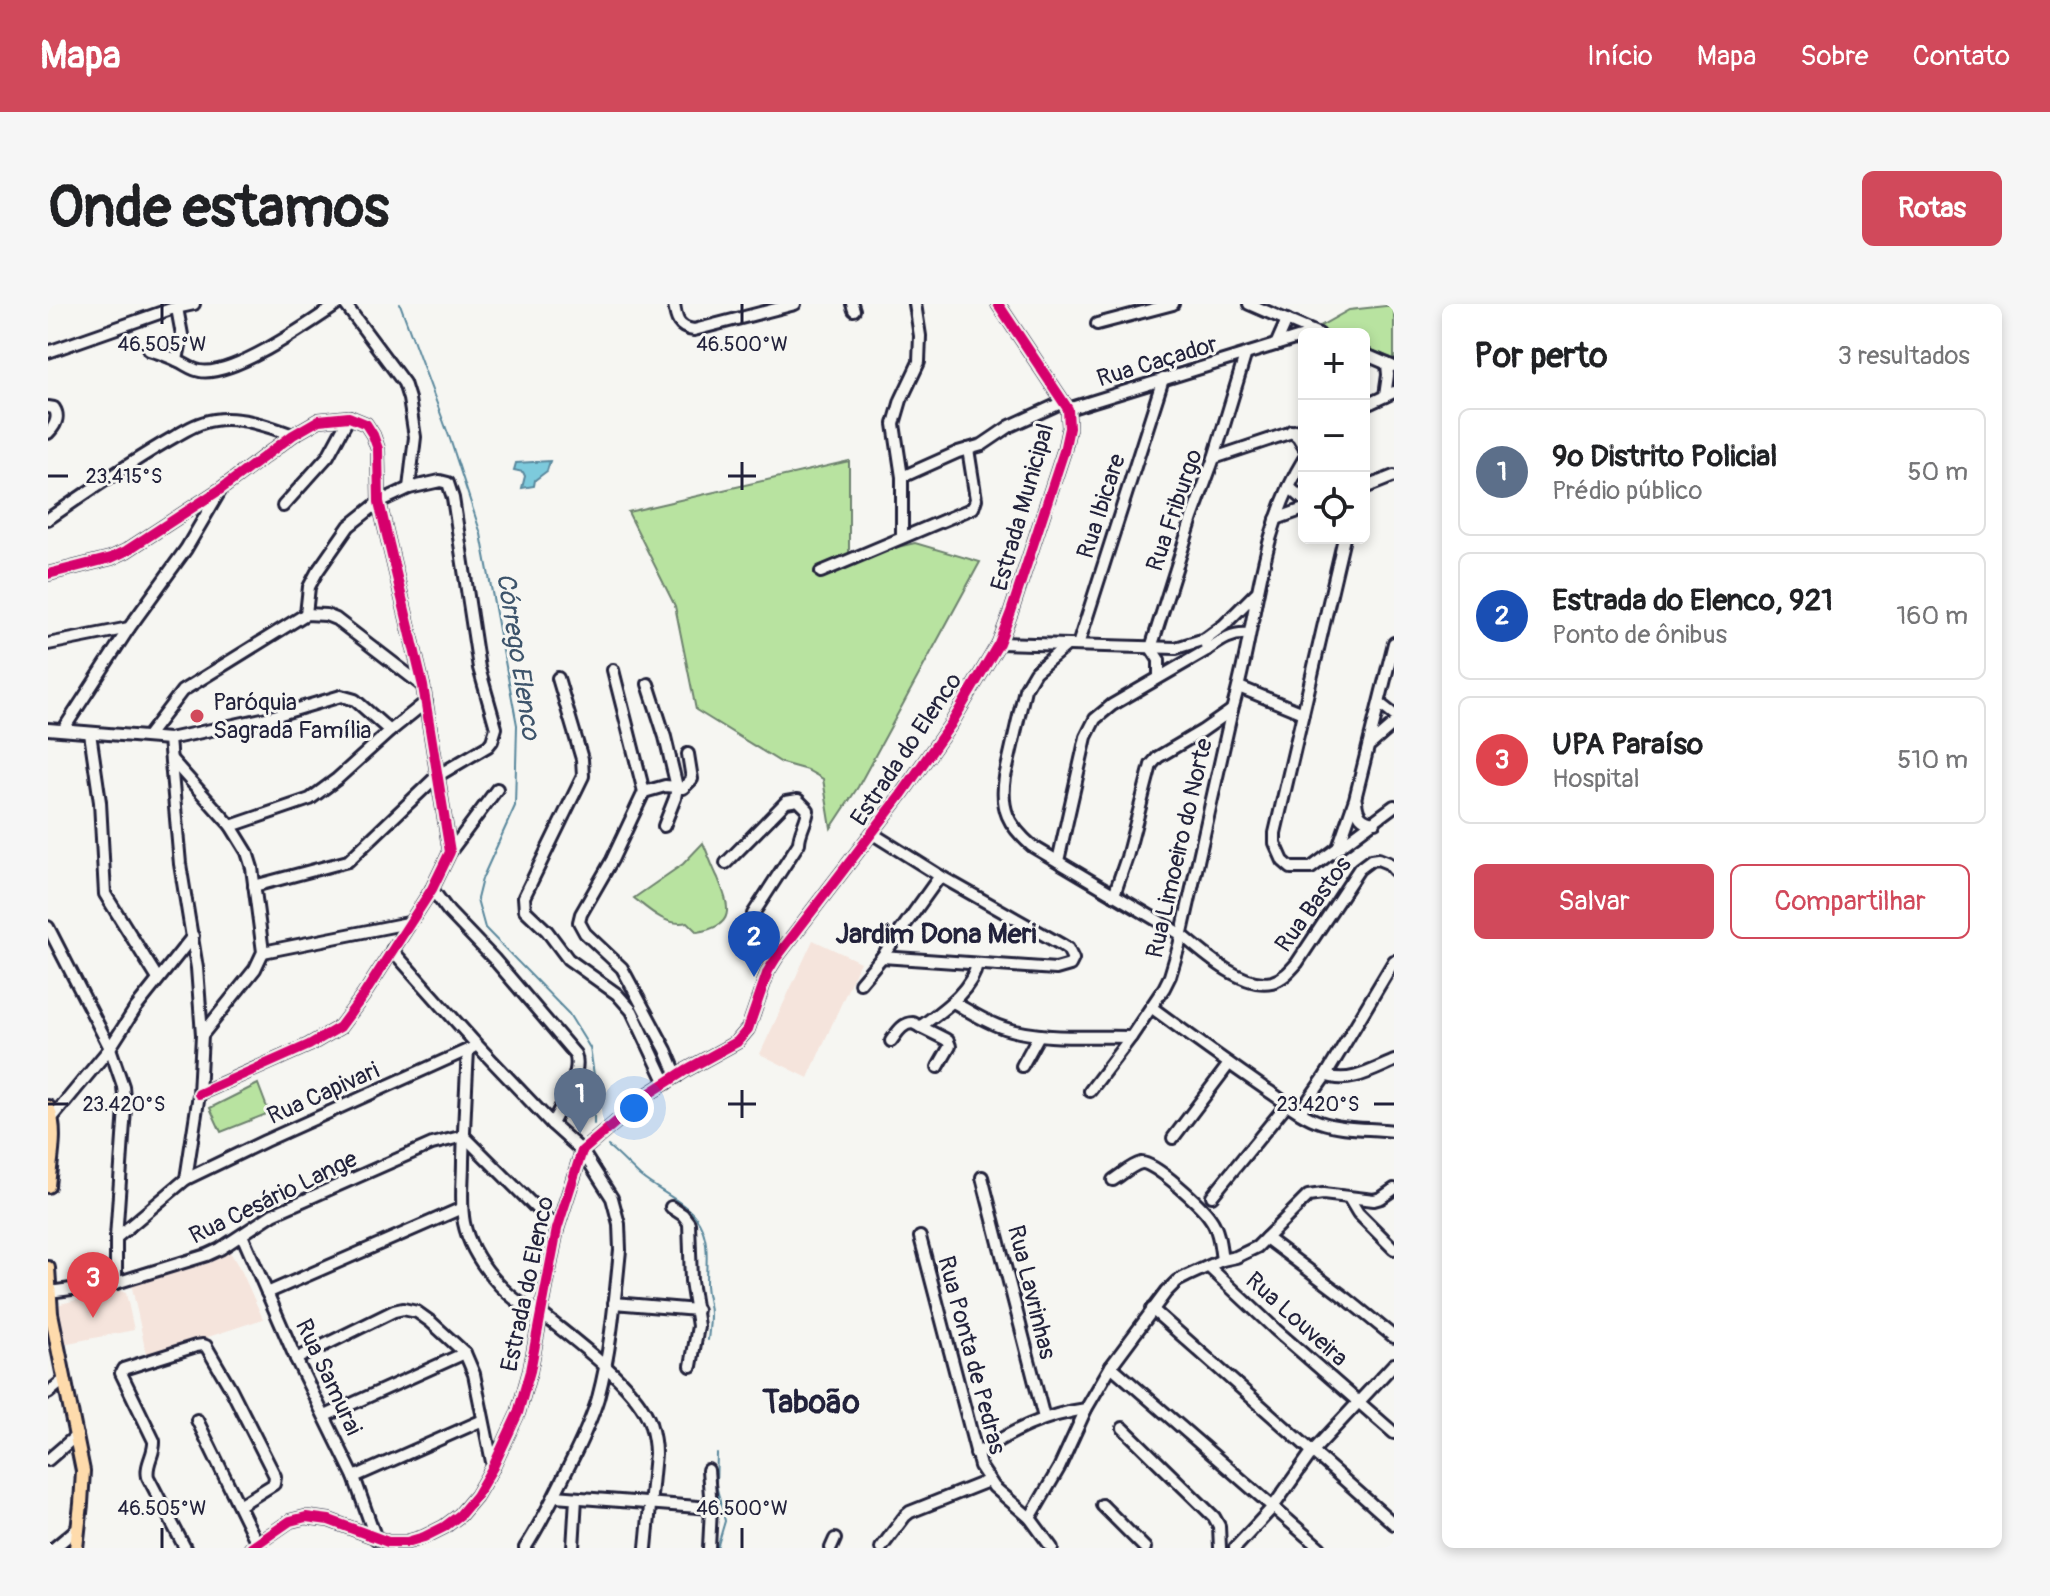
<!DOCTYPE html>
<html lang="pt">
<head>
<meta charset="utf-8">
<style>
  :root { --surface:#fff; --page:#f6f6f6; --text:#202124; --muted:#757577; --line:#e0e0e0; --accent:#d1495b }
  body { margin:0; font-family:Pangolin,sans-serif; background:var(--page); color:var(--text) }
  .controls { position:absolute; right:24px; top:24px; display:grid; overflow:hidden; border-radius:12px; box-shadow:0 4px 12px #0003 }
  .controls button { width:72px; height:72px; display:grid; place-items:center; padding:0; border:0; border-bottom:2px solid var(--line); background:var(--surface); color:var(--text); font:40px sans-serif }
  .you { position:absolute; left:586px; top:804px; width:28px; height:28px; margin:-20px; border:6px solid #fff; border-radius:50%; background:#1a73e8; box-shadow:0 0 0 12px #1a73e833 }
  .badge { display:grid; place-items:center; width:52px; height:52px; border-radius:50%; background:var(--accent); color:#fff; font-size:26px; font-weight:700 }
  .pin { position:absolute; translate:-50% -66px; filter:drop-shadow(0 2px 4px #0008) }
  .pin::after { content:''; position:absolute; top:42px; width:28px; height:24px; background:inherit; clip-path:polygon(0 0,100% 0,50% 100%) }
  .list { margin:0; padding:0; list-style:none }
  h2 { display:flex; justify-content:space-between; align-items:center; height:104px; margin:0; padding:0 32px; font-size:34px }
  h2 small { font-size:26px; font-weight:400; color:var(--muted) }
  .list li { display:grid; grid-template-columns:52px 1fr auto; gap:24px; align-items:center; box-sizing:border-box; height:128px; margin:0 16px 16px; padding:0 16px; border:2px solid var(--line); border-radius:12px }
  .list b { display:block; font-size:30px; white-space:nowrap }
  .list p { margin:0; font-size:26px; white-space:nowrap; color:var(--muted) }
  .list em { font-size:26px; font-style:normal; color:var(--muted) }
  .actions { display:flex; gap:16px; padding:24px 32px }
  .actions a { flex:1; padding:18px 0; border:2px solid var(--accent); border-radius:12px; text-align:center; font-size:28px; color:var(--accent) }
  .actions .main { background:var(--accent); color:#fff }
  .icon { flex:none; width:44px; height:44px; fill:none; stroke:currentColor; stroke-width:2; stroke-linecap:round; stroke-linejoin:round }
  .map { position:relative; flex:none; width:1346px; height:1244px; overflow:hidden; border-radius:12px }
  header { display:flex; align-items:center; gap:48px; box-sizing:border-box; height:112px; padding:0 40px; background:var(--accent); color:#fff }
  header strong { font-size:38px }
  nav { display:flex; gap:44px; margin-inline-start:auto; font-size:28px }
  .intro { display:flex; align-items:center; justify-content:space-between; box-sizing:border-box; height:192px; padding:0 48px }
  h1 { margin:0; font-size:56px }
  .button { padding:20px 36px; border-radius:12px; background:var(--accent); color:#fff; font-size:28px; font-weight:700 }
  main { display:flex; gap:48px; padding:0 48px }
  aside { flex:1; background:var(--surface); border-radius:12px; box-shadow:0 4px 12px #0003 }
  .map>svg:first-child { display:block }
  .built { fill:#f5e4dc }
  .green { fill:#b8e3a0; stroke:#6d826e; stroke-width:2 }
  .water { fill:#7dcadc; stroke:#59879c; stroke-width:2 }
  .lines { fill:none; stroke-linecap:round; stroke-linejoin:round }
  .stream { stroke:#59879c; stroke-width:2 }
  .minor-casing { stroke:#22223b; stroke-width:16 }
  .major-casing { stroke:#22223b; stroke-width:18 }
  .minor { stroke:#f6f6f2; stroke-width:10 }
  .major { stroke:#fedbac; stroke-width:12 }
  .cycleway-casing { stroke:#f6f6f2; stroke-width:15 }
  .cycleway { stroke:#d6006c; stroke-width:10 }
  .ticks { fill:none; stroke:#22223b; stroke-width:3 }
  .poi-dot { fill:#d1495b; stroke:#f6f6f2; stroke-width:3 }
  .labels { text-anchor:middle; stroke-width:6; stroke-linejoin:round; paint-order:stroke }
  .street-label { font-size:24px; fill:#22223b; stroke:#f6f6f2 }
  .poi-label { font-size:24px; fill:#22223b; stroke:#f6f6f2; text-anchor:start }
  .water-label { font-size:26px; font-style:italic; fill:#3d546b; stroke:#f6f6f2 }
  .quarter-label { font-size:28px; font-weight:bold; fill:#22223b; stroke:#f6f6f2 }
  .district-label { font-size:32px; font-weight:bold; fill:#22223b; stroke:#f6f6f2 }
  .ticks-label { font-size:20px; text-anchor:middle; fill:#22223b; stroke:#f6f6f2; stroke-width:6; stroke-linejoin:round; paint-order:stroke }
</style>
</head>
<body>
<header>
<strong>Mapa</strong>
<nav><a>Início</a><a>Mapa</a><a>Sobre</a><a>Contato</a></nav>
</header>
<div class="intro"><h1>Onde estamos</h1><a class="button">Rotas</a></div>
<main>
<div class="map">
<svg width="1346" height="1244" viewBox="0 0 1346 1244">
  <rect width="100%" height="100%" fill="#f6f6f2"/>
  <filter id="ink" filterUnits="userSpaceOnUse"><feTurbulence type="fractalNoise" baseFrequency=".0125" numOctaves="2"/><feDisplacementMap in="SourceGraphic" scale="16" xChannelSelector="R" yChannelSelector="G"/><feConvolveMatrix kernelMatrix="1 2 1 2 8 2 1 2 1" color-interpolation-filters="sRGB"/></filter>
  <g filter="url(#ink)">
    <g class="built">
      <polygon points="765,636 812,658 760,774 712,750"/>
      <polygon points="182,948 194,968 215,1015 99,1053 83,979 161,959"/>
      <polygon points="70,986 78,989 86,1026 15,1040 4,1002"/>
    </g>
    <g class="green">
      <polygon points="1346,1 1346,55 1316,43 1316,30 1283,30 1269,24 1301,6"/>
      <polygon points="801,157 801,254 867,239 932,258 810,483 783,524 775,475 759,466 734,459 648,406 627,302 580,208"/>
      <path d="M655 539C660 550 664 562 670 574 682 604 688 622 649 628L639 618C619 623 601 606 586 594L635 560Z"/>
      <polygon points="210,780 221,809 173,828 162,804"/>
    </g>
    <polygon class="water" points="502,157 499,167 487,176 486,182 474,184 477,172 475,168 466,166 468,159"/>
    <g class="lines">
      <g class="stream">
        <polyline points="352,0 402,135 433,230 469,421 467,502 434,575 429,595 437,624 521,710 542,744 546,771 546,820"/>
        <path d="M560 842C571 851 581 862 592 872 610 887 640 899 651 918 662 938 658 958 658 979 658 990 662 1000 662 1010 662 1019 661 1027 660 1036"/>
        <polyline points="669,1150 668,1181 677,1217 669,1244"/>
      </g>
      <defs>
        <g id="minor">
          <polyline points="297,0 356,79 361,95 367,133 361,184"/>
          <path d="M626 0C628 15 630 24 646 26L747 0"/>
          <polyline points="804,0 806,6"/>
          <polyline points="1201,0 1271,30"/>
          <polyline points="1049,20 1125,0"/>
          <polyline points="1228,41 1239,16"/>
          <path d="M101 46C111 49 121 52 130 57 137 60 144 66 152 67 185 73 262 19 290 0"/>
          <polyline points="0,48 123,5 146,0"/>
          <polyline points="1316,50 1344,62"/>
          <polyline points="129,56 134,31 129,4"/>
          <polyline points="1337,92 1340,71 1339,60"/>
          <polyline points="1316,102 1346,88"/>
          <path d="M0 103 6 104C12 113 7 122 0 129"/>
          <polyline points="1020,105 1256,32"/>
          <polyline points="1243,127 1250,133 1256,143"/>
          <polyline points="1166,154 1256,124"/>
          <polyline points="854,173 910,148 934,141 962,122 1015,98"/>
          <polyline points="1241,183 1256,196"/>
          <polyline points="1316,184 1346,172"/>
          <polyline points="235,202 280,152 301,113"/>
          <path d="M0 215C41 187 82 158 126 133 138 126 151 118 166 116 192 112 220 122 245 131"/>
          <polyline points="1228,215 1256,205"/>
          <polyline points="854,232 854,173 846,120 853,96 871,58 872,32 867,0"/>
          <polyline points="1296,234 1227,529 1227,539 1235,557 1243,564 1263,564 1346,502"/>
          <polyline points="773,268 925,204 928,195 920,145"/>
          <polyline points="0,270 63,254 78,247 173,185 245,131 271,116 301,113 318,120 325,131 330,145 331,198 375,382 402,548 384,585 315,692 292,723 261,741 151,790"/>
          <polyline points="951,339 1128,344 1157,335 1176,321 1208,289"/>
          <polyline points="0,340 81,324"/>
          <path d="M1019 341 987 368 977 385 957 473C952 505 960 521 984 542L1134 631C1154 648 1194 685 1224 678 1235 675 1242 667 1249 659L1311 565 1323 556 1330 555 1340 559 1346 566"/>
          <polyline points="1030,341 1115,75"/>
          <path d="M1159 346C1172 337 1184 328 1201 330"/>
          <polyline points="565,366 596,488"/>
          <polyline points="1111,372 1111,356 1103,344 1144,214 1166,154 1197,52"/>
          <polyline points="510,374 534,455 535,472 476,593 477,606 499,627 520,655 569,690 584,707 618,779"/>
          <polyline points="600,380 617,433 629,483 617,482 596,488 564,556 533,610 531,618 537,629 574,664 618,746 629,772"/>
          <polyline points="1191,383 1255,409"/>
          <polyline points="1332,400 1346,411"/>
          <polyline points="0,425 121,435 219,414 293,392 307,396 342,427"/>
          <polyline points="15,426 81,324 138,245 172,187"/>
          <polyline points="42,429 52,498 57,590 110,675"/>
          <polyline points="99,433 134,387 258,310 278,311 288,315 375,382"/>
          <polyline points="121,435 132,560 149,664 154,731 151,790 138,875"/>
          <polyline points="1323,440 1346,420"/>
          <polyline points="123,455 183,522 199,548 204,564 215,648 207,665 154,731"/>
          <path d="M1308 497C1309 510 1313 517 1327 518"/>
          <polyline points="183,522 262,495 289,475 342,427 378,398"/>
          <polyline points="616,522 627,494 629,483 635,484 644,475 640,450"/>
          <polyline points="825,530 892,572 1014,641 1020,645 1025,655 1022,661 1008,665 834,653"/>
          <polyline points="1291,541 1307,495 1346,339"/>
          <polyline points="402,548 449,485"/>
          <polyline points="1010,557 1038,433 1047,415 1064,401 1159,346 1157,335"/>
          <path d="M678 559 738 498 750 496 760 506C759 517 751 528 751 539L705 610 724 660"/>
          <polyline points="206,582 300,557 389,472 440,442 444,437 448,424 431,364 405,194 400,179 392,177 361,184 331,198 301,222 269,268 261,283 258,310"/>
          <path d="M384 585 401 608 446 655 527 750C535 769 513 801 504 820"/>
          <polyline points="1066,591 1079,553 1103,461 1110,453 1154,427 1184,406"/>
          <polyline points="0,623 62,744 75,782 77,804 68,934 68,979"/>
          <path d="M344 646 429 741 504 820 534 847 564 894 571 920 572 946C567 995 563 1046 550 1094 543 1117 532 1140 521 1162 507 1190 494 1218 477 1244"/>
          <polyline points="215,648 360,619"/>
          <polyline points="812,679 834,653 892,572"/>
          <path d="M905 698C921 707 937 718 956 724 993 736 1043 732 1083 733"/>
          <path d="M1103 703C1141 731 1180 759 1219 786 1236 797 1253 812 1272 818 1295 826 1322 824 1346 827"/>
          <path d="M872 723C893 707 924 687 929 660"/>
          <path d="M843 737C849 729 854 719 865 719L897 735 900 737 902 742 890 763"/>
          <path d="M420 746C418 783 416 820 415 857 415 877 412 898 416 919 423 953 459 999 493 1009 525 1036 588 1080 602 1119 605 1129 607 1140 607 1150L598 1244"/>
          <polyline points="974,762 991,731"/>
          <path d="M1278 771C1299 781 1325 766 1346 757"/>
          <path d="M1042 787 1083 733 1116 684 1122 672 1131 642 1184 406C1209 323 1209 231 1256 155"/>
          <polyline points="1252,808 1278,771 1346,657"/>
          <polyline points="4,814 62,744 87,705 145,632"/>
          <polyline points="1125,834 1181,760"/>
          <polyline points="934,873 996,1114"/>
          <path d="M1065 876C1073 871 1084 861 1093 859 1106 857 1154 902 1162 914 1171 926 1172 942 1174 956"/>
          <polyline points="1164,892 1239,800"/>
          <polyline points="1301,894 1310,909 1346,945"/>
          <polyline points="623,903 635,911 641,919 643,977 650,1022 643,1062"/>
          <polyline points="194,931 248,1055 306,1173 328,1235"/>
          <polyline points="872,933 932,1162 946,1183 982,1214 1004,1244"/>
          <polyline points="68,934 138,875 217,837 424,744"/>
          <polyline points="1218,934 1299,995 1346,1033"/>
          <polyline points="1161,963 1228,1026 1346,1129"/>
          <polyline points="1,988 68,979 159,951 172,945 225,910 384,840 416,832 509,925"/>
          <polyline points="219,989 414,904"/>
          <polyline points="566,999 649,1006"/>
          <polyline points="1104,1005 1346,1220"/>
          <polyline points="248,1055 346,1007 355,1005 369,1008 383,1018 417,1049 426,1070 445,1163"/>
          <polyline points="1063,1062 1272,1244"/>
          <polyline points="0,1089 17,1075"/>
          <polyline points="277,1112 417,1049"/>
          <polyline points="149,1116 209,1239"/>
          <polyline points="1075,1124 1166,1213 1171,1222 1172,1244"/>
          <path d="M928 1150C965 1127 994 1111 1038 1105"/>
          <polyline points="0,1156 29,1131"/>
          <polyline points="660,1166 663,1204 661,1244"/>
          <polyline points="306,1173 435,1116"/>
          <polyline points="507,1192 663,1204"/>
          <polyline points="1054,1201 1097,1244"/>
          <polyline points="982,1214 1011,1164 1038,1105 1063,1062 1118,988 1129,977 1139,972 1174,956 1188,953 1209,943 1260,892 1275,890 1326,896 1333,894 1346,885"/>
          <polyline points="6,1244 30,1224"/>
          <path d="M137 1244 100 1173C97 1160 107 1150 106 1137L73 1069 75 1065 148 1042 155 1041 158 1042 183 1085 227 1172 226 1180 192 1201"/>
          <polyline points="203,1244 242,1217 258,1213 281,1216 340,1238 359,1238 376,1233 396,1223 412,1211 428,1192 445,1163 470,1109 482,1067 509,925 534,847 602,789 638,766 689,738 700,725 720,667 728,654 853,491 903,420 951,339 963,308 1016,147 1021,124 1020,105 950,0"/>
          <polyline points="525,1244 528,1194"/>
          <polyline points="783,1244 787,1235"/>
          <polyline points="833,1244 857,1212 862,1208 940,1177"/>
          <polyline points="1187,1244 1225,1203 1264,1148 1346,1060"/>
        </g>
        <g id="major">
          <path d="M0 803C10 827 2 857 0 882"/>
          <polyline points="0,964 3,1009 35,1167 33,1200 28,1244"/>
        </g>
      </defs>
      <use href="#minor" class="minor-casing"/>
      <use href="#major" class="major-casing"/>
      <use href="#minor" class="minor"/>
      <use href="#major" class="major"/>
      <defs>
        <g id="cycleway">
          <polyline points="0,270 63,254 78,247 173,185 245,131 271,116 301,113 318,120 325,131 330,145 331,198 375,382 402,548 384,585 315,692 292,723 261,741 151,790"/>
          <polyline points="203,1244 242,1217 258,1213 281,1216 340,1238 359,1238 376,1233 396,1223 412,1211 428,1192 445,1163 470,1109 482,1067 509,925 534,847 602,789 638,766 689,738 700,725 720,667 728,654 853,491 903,420 951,339 963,308 1016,147 1021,124 1020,105 950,0"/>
        </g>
      </defs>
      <use href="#cycleway" class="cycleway-casing"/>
      <use href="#cycleway" class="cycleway"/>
    </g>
  </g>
  <path class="ticks" d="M114 0V20M694 0V20M694 158V186M0 172H20M680 172H708M694 786V814M0 800H20M680 800H708M1326 800H1346M114 1224V1244M694 1224V1244"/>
  <circle class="poi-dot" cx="149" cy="412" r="8"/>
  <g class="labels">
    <g class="street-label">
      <text transform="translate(1109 57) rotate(-17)" y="8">Rua Caçador</text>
      <text transform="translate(1053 202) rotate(-72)" y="8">Rua Ibicare</text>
      <text transform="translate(974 203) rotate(-74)" y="8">Estrada Municipal</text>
      <text transform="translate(1126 206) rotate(-71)" y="8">Rua Friburgo</text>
      <text transform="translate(858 445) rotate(-56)" y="8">Estrada do Elenco</text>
      <text transform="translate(1131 544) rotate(-77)" y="8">Rua Limoeiro do Norte</text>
      <text transform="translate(1265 600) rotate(-54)" y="8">Rua Bastos</text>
      <text transform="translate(275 789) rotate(-24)" y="8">Rua Capivari</text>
      <text transform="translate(225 893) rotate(-26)" y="8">Rua Cesário Lange</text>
      <text transform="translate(479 980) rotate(-78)" y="8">Estrada do Elenco</text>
      <text transform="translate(984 988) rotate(76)" y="8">Rua Lavrinhas</text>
      <text transform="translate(1249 1015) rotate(42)" y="8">Rua Louveira</text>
      <text transform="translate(924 1051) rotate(75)" y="8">Rua Ponta de Pedras</text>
      <text transform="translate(281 1073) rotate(65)" y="8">Rua Samurai</text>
    </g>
    <g class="poi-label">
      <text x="165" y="406">Paróquia<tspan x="165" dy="28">Sagrada Família</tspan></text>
    </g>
    <g class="water-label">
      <text transform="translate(471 352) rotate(81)" y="9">Córrego Elenco</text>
    </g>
    <g class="quarter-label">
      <text x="888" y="639">Jardim Dona Meri</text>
    </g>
    <g class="district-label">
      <text x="763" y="1109">Taboão</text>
    </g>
  </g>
  <g class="ticks-label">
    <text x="114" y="47">46.505°W</text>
    <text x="694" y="47">46.500°W</text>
    <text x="76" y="179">23.415°S</text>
    <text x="76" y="807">23.420°S</text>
    <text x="1270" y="807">23.420°S</text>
    <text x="114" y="1211">46.505°W</text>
    <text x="694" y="1211">46.500°W</text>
  </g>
</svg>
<div class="controls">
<button>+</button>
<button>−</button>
<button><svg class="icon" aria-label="locate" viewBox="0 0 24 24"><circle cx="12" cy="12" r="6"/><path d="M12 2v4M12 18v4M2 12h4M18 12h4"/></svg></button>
</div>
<div class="you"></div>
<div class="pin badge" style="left:532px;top:830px;background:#5c6f8a">1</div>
<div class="pin badge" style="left:706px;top:673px;background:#1a4fb4">2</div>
<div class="pin badge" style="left:45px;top:1014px;background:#e0444e">3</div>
</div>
<aside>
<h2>Por perto<small>3 resultados</small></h2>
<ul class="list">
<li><span class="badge" style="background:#5c6f8a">1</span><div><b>9º Distrito Policial</b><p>Prédio público</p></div><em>50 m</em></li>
<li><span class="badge" style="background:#1a4fb4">2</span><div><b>Estrada do Elenco, 921</b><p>Ponto de ônibus</p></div><em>160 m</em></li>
<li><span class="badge" style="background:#e0444e">3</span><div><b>UPA Paraíso</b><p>Hospital</p></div><em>510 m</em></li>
</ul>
<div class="actions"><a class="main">Salvar</a><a>Compartilhar</a></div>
</aside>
</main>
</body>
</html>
